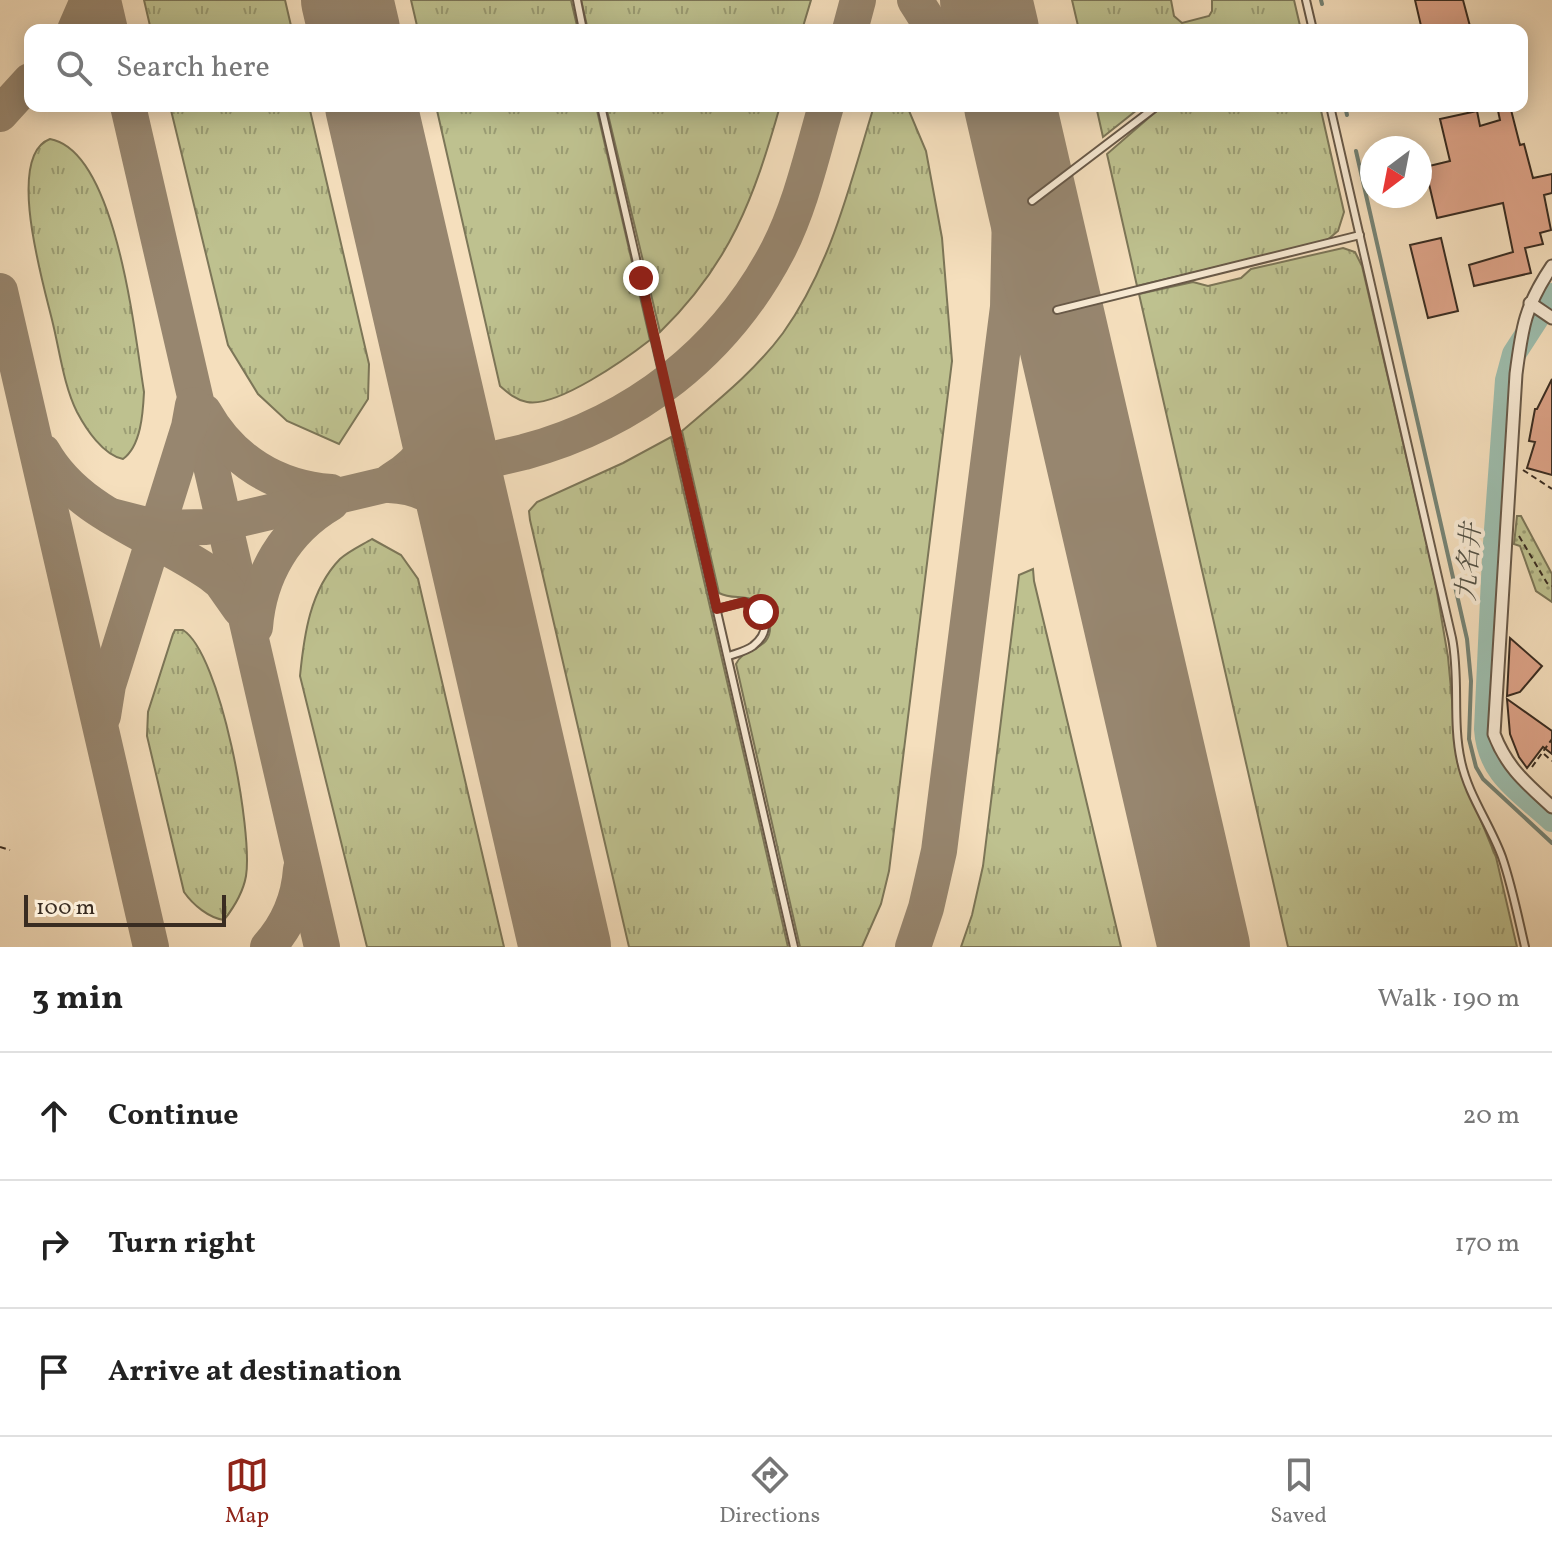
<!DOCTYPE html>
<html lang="en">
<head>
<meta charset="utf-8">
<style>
  :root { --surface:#fff; --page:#f6f6f6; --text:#222; --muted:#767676; --line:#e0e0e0; --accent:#8f2418 }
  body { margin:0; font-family:Vollkorn,"Noto Serif JP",serif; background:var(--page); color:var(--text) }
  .compass { position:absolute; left:1360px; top:136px; width:72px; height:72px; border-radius:50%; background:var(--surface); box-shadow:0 4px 20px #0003; rotate:212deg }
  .scale { position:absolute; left:24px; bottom:20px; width:202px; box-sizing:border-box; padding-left:8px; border:4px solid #392c21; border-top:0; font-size:22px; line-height:28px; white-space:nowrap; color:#392c21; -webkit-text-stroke:6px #f8ead4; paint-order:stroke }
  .stop { position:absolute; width:24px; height:24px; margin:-18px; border:6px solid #8f2418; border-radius:50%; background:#fff }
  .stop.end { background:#8f2418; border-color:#fff; box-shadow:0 2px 8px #0008 }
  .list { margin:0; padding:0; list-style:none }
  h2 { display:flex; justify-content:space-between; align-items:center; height:104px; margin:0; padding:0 32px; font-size:34px }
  h2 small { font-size:26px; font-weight:400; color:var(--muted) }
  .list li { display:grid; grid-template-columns:52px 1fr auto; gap:24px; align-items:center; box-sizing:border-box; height:128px; padding:0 32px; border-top:2px solid var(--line) }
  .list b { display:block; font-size:30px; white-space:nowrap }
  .list em { font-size:26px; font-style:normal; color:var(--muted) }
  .icon { flex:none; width:44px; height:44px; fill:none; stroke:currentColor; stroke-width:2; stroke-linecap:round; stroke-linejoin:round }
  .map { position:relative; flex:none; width:1552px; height:947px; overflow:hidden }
  .search { position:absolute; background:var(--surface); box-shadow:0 4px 20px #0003; left:24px; right:24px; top:24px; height:88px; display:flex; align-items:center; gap:20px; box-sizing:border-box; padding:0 28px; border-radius:16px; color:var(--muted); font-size:30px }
  .sheet { height:488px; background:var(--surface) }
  nav { display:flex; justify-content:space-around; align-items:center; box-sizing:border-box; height:112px; border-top:2px solid var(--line); background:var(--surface); font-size:22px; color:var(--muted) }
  nav a { display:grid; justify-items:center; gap:4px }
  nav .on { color:var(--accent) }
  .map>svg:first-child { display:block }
  .grass { fill:url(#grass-tufts); stroke:#7c7658; stroke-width:2 }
  .garden { fill:url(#garden-dots); stroke:#7c7658; stroke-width:2 }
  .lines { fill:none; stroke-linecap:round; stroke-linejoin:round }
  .stream { stroke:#758375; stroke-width:4 }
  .river { stroke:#9dbdad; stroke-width:24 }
  .taxiway { stroke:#97866f; stroke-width:36 }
  .runway { stroke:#97866f; stroke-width:92 }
  .building { fill:#dda388; stroke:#392c21; stroke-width:2 }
  .lane-casing { stroke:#685948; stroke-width:10 }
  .street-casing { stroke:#685948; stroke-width:15 }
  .path { stroke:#392c21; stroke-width:2; stroke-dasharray:6 4; stroke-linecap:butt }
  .lane { stroke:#f8ead4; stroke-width:6 }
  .street { stroke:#f8ead4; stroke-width:11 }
  .route { stroke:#8f2418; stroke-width:10 }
  .labels { text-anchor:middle; stroke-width:8; stroke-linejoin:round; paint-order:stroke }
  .water-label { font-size:26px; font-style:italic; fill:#525044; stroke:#f8ead4 }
</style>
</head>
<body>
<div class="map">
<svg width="1552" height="947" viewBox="0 0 1552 947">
  <defs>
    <pattern id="grass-tufts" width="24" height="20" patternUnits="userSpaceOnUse" patternTransform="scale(2)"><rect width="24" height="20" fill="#bec18f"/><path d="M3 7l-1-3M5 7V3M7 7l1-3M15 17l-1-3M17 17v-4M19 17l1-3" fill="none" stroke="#9b9d74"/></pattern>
    <pattern id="garden-dots" width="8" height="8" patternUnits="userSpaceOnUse" patternTransform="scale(2)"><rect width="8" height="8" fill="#bec18f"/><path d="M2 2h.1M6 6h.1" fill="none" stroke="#9b9d74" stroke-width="1.8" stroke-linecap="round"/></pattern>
  </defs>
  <rect width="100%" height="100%" fill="#f5dfbd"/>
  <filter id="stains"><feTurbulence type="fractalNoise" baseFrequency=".0025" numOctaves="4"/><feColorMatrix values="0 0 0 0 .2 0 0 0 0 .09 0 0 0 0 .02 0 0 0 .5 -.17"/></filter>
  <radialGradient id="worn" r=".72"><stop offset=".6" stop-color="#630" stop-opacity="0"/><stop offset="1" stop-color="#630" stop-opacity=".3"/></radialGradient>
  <g class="grass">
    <polygon points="144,0 285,0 292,30 151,30"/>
    <polygon points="411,0 571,0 578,30 418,30"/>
    <polygon points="581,0 811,0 802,30 588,30"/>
    <polygon points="1072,0 1171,0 1174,16 1182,23 1209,16 1212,11 1212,0 1294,0 1301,30 1079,30"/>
    <polygon points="170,106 309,106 369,364 368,399 339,444 287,421 258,394 228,345"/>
    <path d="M436 106H596L650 340C627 358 557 408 527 402 516 400 508 393 500 386Z"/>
    <path d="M606 106H780C754 198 730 264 660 332Z"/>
    <path d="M874 106H907L926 151 942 238 952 361 889 871 881 904 862 947H800L736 664C745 644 773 653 770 622 769 613 764 605 756 601 744 594 732 600 719 593L682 431C717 401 755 371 783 333 831 266 850 184 874 106Z"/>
    <polygon points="1096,106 1142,106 1103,137"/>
    <polygon points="1166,106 1320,106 1344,212 1338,231 1326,241 1137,286 1107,154 1160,108"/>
    <path d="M50 139C117 151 135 337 144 392 143 413 141 446 123 459 103 455 86 429 77 412 64 386 60 353 53 324 45 289 4 156 50 139Z"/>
    <polygon points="1343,248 1355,252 1362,266 1435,580 1448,657 1458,765 1496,857 1517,947 1288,947 1139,294 1193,282 1208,286 1241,278 1251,269"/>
    <polygon points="671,437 788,947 629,947 530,520 529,511 537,502 623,463"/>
    <path d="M372 539 401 555 418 579 504 947H367L300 676C304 635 310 590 340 559 349 551 362 545 372 539Z"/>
    <polygon points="1033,569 1034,581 1121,947 961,947 972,915 983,866 1019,575"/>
    <path d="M183 630C221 654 253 832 246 876 243 893 235 906 224 920 209 918 193 905 184 892L147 736 148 712 173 634 175 630Z"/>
  </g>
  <polygon class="garden" points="1517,516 1521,516 1552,574 1552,602 1536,591 1520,546 1514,544"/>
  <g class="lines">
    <g class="stream">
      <polyline points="1321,0 1322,4"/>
      <polyline points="1345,106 1347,115"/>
      <polyline points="1356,151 1467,639 1471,681 1469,739 1476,767 1483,779 1552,843"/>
    </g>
    <path class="river" d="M1552 295 1514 354 1507 380 1494 557 1486 729C1489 775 1521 791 1552 820"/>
    <g class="taxiway">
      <polyline points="103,0 110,30"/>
      <polyline points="915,0 934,30"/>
      <polyline points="986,0 991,30"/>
      <polyline points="75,30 88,0"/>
      <polyline points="850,30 858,0"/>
      <polyline points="128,106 322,947"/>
      <polyline points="0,114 30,81"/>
      <polyline points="1018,203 1067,354"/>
      <polyline points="0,291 151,947"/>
      <path d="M204 412C231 460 276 488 331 492"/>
      <path d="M43 452C78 514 155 535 211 574L221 582 240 609"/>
      <path d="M392 480C428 459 440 430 437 389"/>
      <path d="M389 485C437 487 459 514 474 556"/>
      <path d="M111 516 158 528 206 527 524 452C635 422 725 352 778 250 801 205 812 154 826 106"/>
      <path d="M255 627C259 575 285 530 331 503"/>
      <polyline points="103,716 108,685 189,427 193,405"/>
      <path d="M268 947C288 925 299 898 301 869"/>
      <polyline points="913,947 926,908 939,851 1008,307 1010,209 1002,106"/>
    </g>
    <g class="runway">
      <polyline points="347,0 354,30"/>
      <polyline points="986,0 993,30"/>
      <polyline points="371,106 565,947"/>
      <polyline points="1010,106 1204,947"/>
    </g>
  </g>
  <g class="building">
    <polygon points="1415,0 1463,0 1471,30 1422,30"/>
    <polygon points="1497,106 1510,106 1520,145 1524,144 1533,178 1552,174 1552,193 1544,195 1551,230 1540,233 1543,244 1525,248 1531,273 1474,286 1469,265 1513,252 1503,203 1437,218 1425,167 1450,161 1440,119 1477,111 1480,126 1500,120"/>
    <polygon points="1441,238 1458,311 1428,318 1410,245"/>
    <polygon points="1552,379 1552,475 1527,468 1535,442 1529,441 1535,409 1537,409"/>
    <polygon points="1510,638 1542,666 1520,692 1507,696"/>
    <polygon points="1507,699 1552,731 1552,754 1543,747 1527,768 1519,757 1510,734"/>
  </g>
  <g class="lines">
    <defs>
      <g id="lane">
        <polyline points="577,0 583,30"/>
        <polyline points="1306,0 1313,30"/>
        <polyline points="601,106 794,947"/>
        <path d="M1330 106 1452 638C1460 678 1452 721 1461 761 1468 795 1490 824 1502 857 1512 886 1518 917 1525 947"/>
        <polyline points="1032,201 1157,106"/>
        <polyline points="1057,310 1360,235"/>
        <path d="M717 609 744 602C766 610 773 630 753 646 746 651 737 653 729 656"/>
      </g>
      <g id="street">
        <path d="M1552 266C1525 306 1522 327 1516 374L1494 734C1507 768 1526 783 1552 807"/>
        <polyline points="1530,303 1552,318"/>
      </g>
    </defs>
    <use href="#lane" class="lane-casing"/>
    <use href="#street" class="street-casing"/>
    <g class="path">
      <polyline points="1523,470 1552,489"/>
      <polyline points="1519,536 1547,583 1552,586"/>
      <polyline points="1544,754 1552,761"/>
      <polyline points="1532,767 1552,739"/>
      <polyline points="0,847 10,850"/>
    </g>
    <use href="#lane" class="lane"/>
    <use href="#street" class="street"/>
  </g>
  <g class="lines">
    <polyline class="route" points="641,278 717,609 744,602 761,612"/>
  </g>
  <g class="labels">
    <g class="water-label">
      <text transform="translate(1468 562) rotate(-86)" y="9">九名井</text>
    </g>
  </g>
  <rect width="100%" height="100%" filter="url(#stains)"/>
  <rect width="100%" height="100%" fill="url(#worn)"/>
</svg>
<svg class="compass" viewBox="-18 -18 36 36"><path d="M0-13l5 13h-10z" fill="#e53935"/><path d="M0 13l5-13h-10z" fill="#767676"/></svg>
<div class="scale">100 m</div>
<div class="stop" style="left:761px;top:612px"></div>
<div class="stop end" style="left:641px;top:278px"></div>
<div class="search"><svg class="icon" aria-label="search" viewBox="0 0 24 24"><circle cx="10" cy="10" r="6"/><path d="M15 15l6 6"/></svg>Search here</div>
</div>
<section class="sheet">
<h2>3 min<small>Walk · 190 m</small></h2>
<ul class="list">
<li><svg class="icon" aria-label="ahead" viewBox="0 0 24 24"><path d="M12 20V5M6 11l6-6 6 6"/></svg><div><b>Continue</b></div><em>20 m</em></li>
<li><svg class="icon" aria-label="right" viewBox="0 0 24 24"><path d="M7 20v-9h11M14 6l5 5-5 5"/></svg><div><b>Turn right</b></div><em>170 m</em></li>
<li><svg class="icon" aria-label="arrive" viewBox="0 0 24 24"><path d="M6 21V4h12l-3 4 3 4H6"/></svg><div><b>Arrive at destination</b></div></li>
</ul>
</section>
<nav>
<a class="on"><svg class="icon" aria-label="map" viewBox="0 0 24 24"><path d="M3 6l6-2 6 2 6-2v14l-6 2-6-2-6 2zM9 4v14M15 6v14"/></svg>Map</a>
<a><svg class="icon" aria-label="directions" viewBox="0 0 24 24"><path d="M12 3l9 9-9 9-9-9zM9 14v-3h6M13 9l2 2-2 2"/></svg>Directions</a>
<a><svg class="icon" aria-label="saved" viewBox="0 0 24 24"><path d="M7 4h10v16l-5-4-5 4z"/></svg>Saved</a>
</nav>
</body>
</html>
